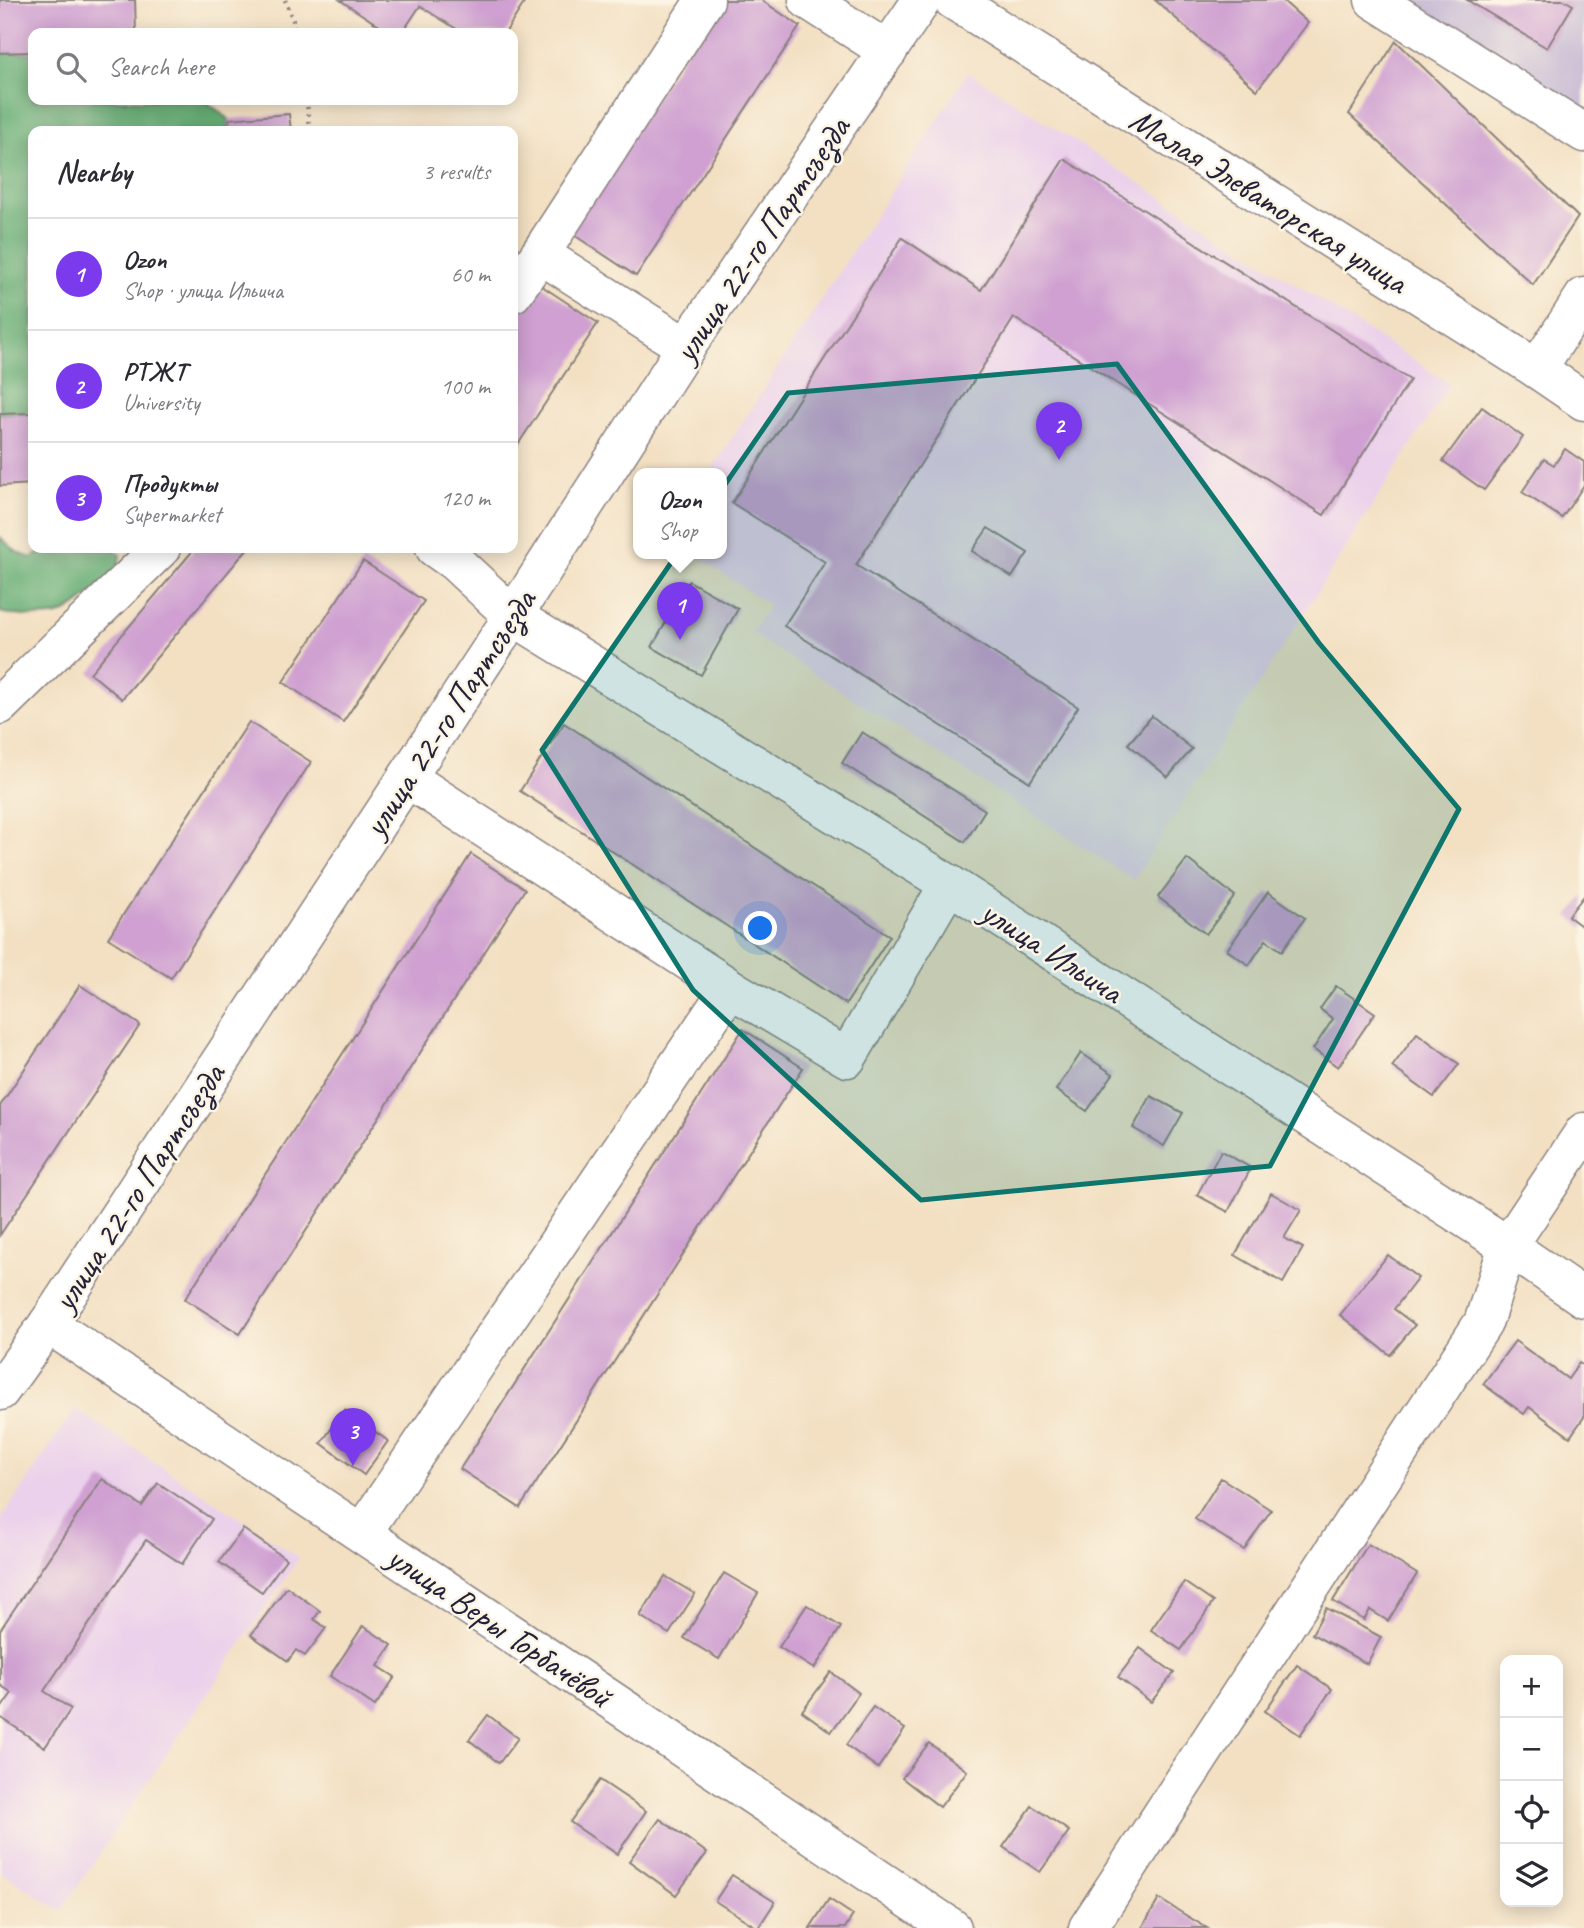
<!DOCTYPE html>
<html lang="en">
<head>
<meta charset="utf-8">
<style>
  :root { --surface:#fff; --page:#f7f7f7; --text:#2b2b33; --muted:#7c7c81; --line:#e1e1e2; --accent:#7c3aed }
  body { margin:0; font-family:Caveat,sans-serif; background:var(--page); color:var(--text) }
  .controls { position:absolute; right:21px; bottom:21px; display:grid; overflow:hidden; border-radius:14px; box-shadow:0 4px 18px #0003 }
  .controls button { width:63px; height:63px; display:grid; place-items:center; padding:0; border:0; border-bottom:2px solid var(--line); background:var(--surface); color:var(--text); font:35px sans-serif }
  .you { position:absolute; left:761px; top:929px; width:24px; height:24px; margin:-18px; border:5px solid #fff; border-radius:50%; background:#1a73e8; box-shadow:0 0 0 10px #1a73e833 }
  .badge { display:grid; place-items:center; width:46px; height:46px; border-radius:50%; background:var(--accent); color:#fff; font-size:23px; font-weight:700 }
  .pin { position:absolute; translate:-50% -58px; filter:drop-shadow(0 2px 4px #0008) }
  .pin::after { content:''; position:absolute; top:37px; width:24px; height:21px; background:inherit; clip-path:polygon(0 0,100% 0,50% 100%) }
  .popup { position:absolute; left:633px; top:468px; width:94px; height:91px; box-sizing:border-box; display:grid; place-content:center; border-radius:14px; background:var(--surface); filter:drop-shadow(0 2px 5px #0005); font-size:23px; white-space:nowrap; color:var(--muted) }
  .popup b { font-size:26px; color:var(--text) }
  .popup::after { content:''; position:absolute; left:50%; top:100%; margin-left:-14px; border:14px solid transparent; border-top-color:var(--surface) }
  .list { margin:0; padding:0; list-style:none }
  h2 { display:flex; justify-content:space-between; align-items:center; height:91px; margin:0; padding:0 28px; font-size:30px }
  h2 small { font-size:23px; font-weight:400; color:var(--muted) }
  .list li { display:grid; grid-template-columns:46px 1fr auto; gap:21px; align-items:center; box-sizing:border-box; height:112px; padding:0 28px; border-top:2px solid var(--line) }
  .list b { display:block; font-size:26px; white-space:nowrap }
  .list p { margin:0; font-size:23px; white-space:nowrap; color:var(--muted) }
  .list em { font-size:23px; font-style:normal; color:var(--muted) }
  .icon { flex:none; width:38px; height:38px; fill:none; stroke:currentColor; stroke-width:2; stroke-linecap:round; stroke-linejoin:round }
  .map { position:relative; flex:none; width:1584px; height:1928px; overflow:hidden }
  .search { position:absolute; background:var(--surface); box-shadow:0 4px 18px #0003; left:28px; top:28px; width:490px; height:77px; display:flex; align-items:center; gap:18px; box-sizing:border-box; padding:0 24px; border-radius:14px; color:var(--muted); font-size:26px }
  .panel { position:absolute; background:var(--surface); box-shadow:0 4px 18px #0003; left:28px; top:126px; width:490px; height:427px; border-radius:14px }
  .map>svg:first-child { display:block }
  .built { fill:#ebd1eb }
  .industrial { fill:#cbbfd5 }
  .forest { fill:#66ad74; stroke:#446858; stroke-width:2 }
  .building { fill:#cfa0d1 }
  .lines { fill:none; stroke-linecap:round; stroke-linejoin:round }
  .minor-casing { stroke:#8a817f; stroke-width:41 }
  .path { stroke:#8a817f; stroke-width:4.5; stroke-dasharray:2 5; stroke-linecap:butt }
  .minor { stroke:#fff; stroke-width:38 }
  .marked { fill:#0f766e; fill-opacity:0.2; stroke:#0f766e; stroke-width:5; stroke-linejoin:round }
  .labels { text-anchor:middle; stroke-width:5; stroke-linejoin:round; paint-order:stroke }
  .street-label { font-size:35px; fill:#22223b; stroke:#fcf5e5 }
</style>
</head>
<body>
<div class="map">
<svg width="1584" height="1928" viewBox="0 0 1584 1928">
  <rect width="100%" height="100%" fill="#fcf5e5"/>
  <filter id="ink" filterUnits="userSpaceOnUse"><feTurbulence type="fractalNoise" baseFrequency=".0143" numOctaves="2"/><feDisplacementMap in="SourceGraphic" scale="14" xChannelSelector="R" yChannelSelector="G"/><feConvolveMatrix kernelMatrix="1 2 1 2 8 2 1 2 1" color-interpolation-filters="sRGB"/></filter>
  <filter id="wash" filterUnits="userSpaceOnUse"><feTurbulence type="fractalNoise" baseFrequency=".00686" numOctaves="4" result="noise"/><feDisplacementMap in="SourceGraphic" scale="28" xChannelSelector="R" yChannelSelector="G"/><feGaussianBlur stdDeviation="1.57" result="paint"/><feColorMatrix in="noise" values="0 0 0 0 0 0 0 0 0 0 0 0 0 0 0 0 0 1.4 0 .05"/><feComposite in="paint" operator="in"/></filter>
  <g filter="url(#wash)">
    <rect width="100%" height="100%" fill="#f3e0c3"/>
    <g class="built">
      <polygon points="968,72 1450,384 1134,880 751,633 769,605 694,554 722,554 722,474 709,474"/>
      <polygon points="75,1409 299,1558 61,1911 0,1871 0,1520"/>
    </g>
    <polygon class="industrial" points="1394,0 1584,0 1584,118"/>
    <g class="forest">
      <polygon points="33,52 33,100 204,100 229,119 230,131 33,131 33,413 0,414 0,53"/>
      <path d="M0 537 15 551 31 558 50 548H112L120 555 118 569C100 584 82 605 61 614 47 619 14 616 0 612Z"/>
    </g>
    <g id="blocks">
      <g class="building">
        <polygon points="0,0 135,0 136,33 33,33 33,52 0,53"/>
        <polygon points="340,0 526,0 505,33 463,33 420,6 402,33 390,33"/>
        <polygon points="720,0 761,0 800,26 636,276 568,231"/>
        <polygon points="1155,0 1282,0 1308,23 1257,90"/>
        <polygon points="1467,0 1564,0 1573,5 1547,48"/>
        <polygon points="1396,41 1578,217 1533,285 1349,114"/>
        <polygon points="289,114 291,131 230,131 229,119"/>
        <polygon points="1064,159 1410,380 1324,515 1014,318 856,565 1078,707 1030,782 784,626 825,562 732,503 902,238 981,290"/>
        <polygon points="528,277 598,323 513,452 513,300"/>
        <polygon points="1482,407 1523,437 1484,490 1443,461"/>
        <polygon points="33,413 33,484 0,486 0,414"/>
        <polygon points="1565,449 1584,462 1584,485 1562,518 1522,492 1544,459 1554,465"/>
        <polygon points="988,528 1028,553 1012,577 972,551"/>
        <polygon points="195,548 248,548 122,699 90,673"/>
        <polygon points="363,561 424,601 343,722 283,682"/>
        <polygon points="689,581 738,609 701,675 652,647"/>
        <polygon points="1152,716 1192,749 1168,777 1128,744"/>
        <polygon points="249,722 311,762 171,978 108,938"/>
        <polygon points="564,723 890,936 846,1004 520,791"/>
        <polygon points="862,732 985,810 965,842 842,763"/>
        <polygon points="471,854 525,889 240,1334 185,1299"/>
        <polygon points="1187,859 1235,896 1206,934 1158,897"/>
        <polygon points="1268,892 1305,918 1282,951 1266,940 1249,965 1227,950"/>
        <polygon points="1584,896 1584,928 1568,916"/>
        <polygon points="80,985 140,1025 0,1235 0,1106"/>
        <polygon points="1336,986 1375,1013 1338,1067 1313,1049 1333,1019 1320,1009"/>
        <polygon points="743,1029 803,1068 520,1508 460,1469"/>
        <polygon points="1417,1033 1459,1064 1434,1097 1392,1067"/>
        <polygon points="1081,1053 1113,1074 1087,1111 1056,1090"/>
        <polygon points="1151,1096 1183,1113 1164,1146 1133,1128"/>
        <polygon points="1221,1151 1251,1168 1228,1212 1197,1195"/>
        <polygon points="1271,1193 1301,1210 1284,1238 1303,1248 1283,1283 1235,1255"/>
        <polygon points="1388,1255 1418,1278 1394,1309 1415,1325 1390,1355 1340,1315"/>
        <polygon points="1515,1341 1568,1379 1579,1363 1584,1366 1584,1417 1570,1437 1529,1407 1524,1414 1483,1384"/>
        <polygon points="345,1410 388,1441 364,1475 321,1443"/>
        <polygon points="1221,1478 1271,1510 1244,1550 1195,1519"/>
        <polygon points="102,1479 142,1506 158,1483 212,1519 182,1564 146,1540 44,1691 71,1709 45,1747 0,1717 0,1710 12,1693 0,1685 0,1630"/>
        <polygon points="243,1529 286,1559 262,1592 219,1562"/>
        <polygon points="1368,1544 1417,1574 1388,1621 1370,1610 1364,1620 1333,1601"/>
        <polygon points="724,1573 758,1593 719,1659 684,1638"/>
        <polygon points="665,1576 695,1594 669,1634 640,1616"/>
        <polygon points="1184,1582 1213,1602 1181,1650 1151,1630"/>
        <polygon points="287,1587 320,1611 314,1619 326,1628 305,1656 296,1650 288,1661 251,1635"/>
        <polygon points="807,1605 841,1627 814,1669 779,1647"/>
        <polygon points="1326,1608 1381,1637 1367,1664 1312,1634"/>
        <polygon points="363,1626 392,1645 378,1666 395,1677 375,1706 330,1676"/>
        <polygon points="1140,1648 1174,1673 1151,1702 1118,1677"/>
        <polygon points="1297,1665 1332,1689 1300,1735 1265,1711"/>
        <polygon points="831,1672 859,1693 831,1732 802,1711"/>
        <polygon points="873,1707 905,1729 878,1768 846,1745"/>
        <polygon points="488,1715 518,1738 499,1763 469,1740"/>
        <polygon points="929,1743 967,1771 940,1807 902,1778"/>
        <polygon points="600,1780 646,1811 617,1854 570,1822"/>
        <polygon points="1032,1806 1069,1831 1040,1872 1003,1847"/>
        <polygon points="660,1819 707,1853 676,1895 629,1861"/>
        <polygon points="732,1875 775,1902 758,1928 715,1901"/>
        <polygon points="829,1899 853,1915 845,1928 810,1928"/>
        <polygon points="1159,1899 1207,1928 1142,1928"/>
      </g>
    </g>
  </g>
  <g filter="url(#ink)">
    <use href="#blocks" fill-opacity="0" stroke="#8a817f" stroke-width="2"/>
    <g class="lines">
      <defs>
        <g id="minor">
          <polyline points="808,0 888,51"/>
          <polyline points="953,0 1537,369 1584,401"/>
          <polyline points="1374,0 1584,133"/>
          <polyline points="513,293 540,254"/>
          <polyline points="686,347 540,254 705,0"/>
          <polyline points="1537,369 1584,297"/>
          <polyline points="435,548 455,562 513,616 949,884 1508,1246 1584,1298"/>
          <polyline points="0,705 161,548"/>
          <polyline points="730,988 847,1058 949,884"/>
          <polyline points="48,1324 952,1928"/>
          <polyline points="0,1391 48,1324 513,616 686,347 922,0"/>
          <polyline points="362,1533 730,988 407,778"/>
          <polyline points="1088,1928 1483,1323 1508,1246 1584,1132"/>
        </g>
      </defs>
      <use href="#minor" class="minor-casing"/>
      <g class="path">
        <polyline points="285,0 298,33"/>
        <polyline points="307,100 309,131"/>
      </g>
      <use href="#minor" class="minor"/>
    </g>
  </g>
  <path class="marked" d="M1117 364 1319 643 1459 809 1270 1166 921 1200 693 990 542 750 788 393Z"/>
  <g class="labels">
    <g class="street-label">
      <text transform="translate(1269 200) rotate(32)" y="12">Малая Элеваторская улица</text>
      <text transform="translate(761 239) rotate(-56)" y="12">улица 22-го Партсъезда</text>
      <text transform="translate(449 713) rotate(-57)" y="12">улица 22-го Партсъезда</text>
      <text transform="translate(1052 951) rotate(33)" y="12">улица Ильича</text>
      <text transform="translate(138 1187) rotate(-57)" y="12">улица 22-го Партсъезда</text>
      <text transform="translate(500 1626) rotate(34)" y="12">улица Веры Горбачёвой</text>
    </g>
  </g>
</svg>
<div class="controls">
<button>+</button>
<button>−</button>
<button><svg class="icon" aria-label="locate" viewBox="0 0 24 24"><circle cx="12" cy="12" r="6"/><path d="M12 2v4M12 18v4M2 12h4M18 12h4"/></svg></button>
<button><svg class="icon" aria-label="layers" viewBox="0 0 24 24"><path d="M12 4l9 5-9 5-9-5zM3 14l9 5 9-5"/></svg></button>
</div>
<div class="you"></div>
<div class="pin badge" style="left:680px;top:640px">1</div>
<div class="popup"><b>Ozon</b>Shop</div>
<div class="pin badge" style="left:1059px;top:460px">2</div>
<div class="pin badge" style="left:353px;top:1466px">3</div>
<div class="search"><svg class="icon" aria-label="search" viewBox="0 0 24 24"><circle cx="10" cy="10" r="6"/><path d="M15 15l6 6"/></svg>Search here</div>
<section class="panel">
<h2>Nearby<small>3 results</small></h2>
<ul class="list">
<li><span class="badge">1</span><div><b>Ozon</b><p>Shop · улица Ильича</p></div><em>60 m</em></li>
<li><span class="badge">2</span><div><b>РТЖТ</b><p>University</p></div><em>100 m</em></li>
<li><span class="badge">3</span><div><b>Продукты</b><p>Supermarket</p></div><em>120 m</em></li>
</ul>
</section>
</div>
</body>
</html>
